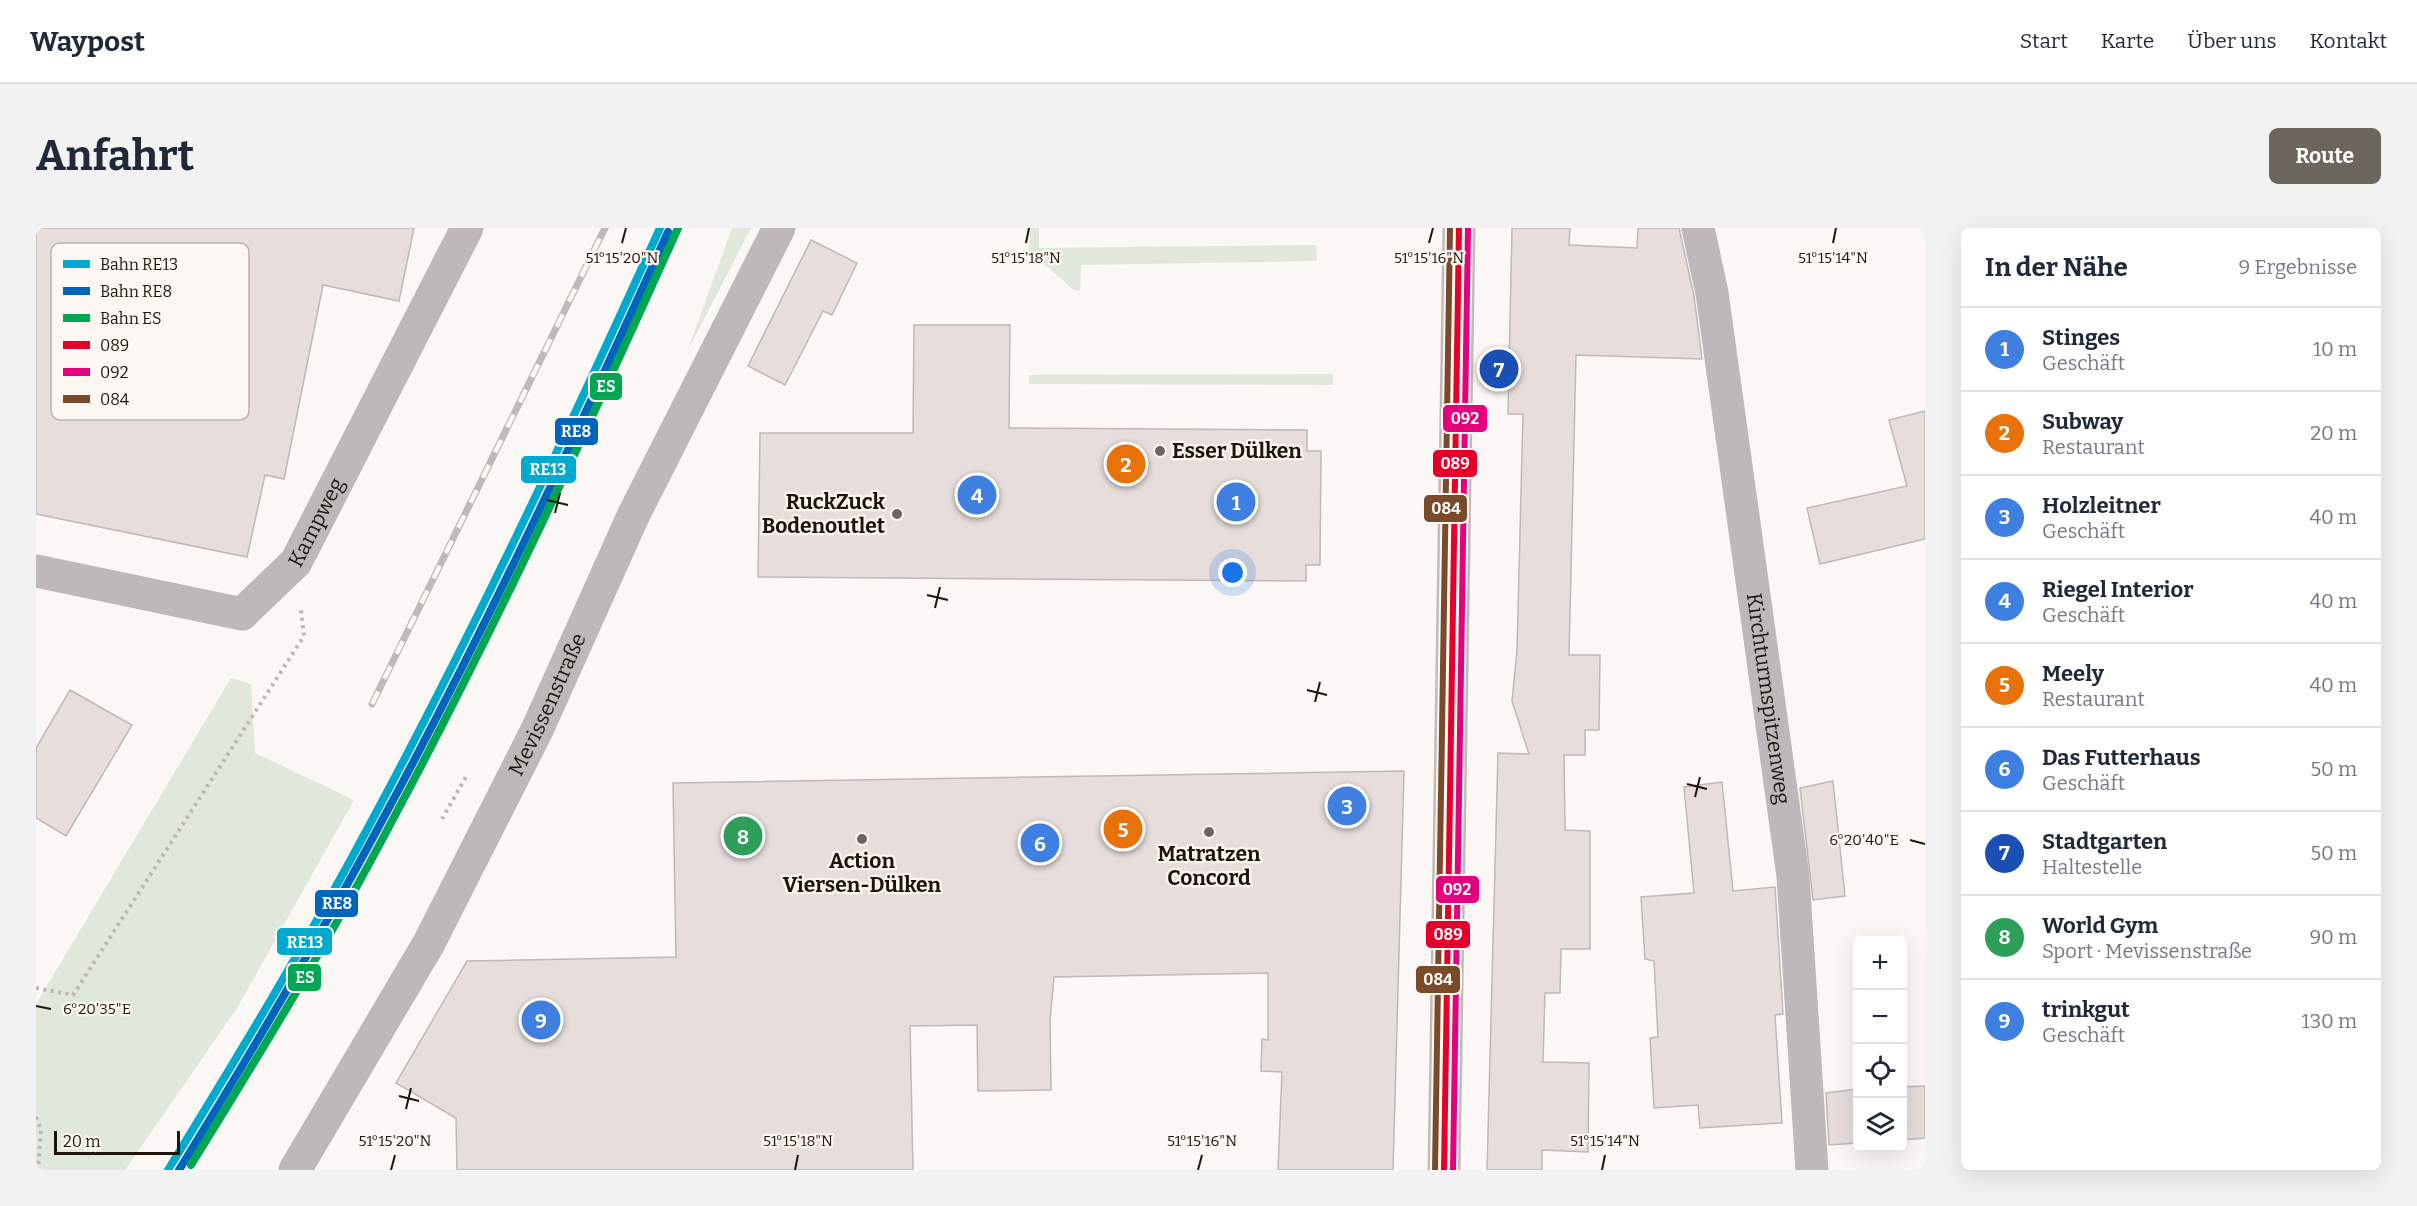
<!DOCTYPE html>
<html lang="de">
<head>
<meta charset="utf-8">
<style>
  :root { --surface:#fff; --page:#f2f2f3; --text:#1f2937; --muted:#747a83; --line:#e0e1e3; --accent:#6b655d }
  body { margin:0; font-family:Bitter,serif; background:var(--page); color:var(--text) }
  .controls { position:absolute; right:18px; bottom:18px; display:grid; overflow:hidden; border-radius:9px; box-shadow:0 6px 24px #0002 }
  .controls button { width:54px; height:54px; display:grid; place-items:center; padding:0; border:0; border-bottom:2px solid var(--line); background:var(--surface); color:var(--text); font:30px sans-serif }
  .scale { position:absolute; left:18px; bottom:15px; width:126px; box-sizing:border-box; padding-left:6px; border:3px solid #1e160c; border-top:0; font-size:16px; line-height:21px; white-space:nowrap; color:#1e160c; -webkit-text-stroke:4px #fcf7f2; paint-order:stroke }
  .you { position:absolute; left:1197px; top:345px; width:21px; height:21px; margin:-15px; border:4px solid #fff; border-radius:50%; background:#1a73e8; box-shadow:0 0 0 9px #1a73e833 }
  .badge { display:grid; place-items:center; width:39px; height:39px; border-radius:50%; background:var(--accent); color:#fff; font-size:20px; font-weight:700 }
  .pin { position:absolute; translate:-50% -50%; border:3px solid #fff; box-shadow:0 2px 6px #0006 }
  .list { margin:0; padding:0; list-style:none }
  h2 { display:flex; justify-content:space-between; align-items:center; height:78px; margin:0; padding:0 24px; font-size:26px }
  h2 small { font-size:20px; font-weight:400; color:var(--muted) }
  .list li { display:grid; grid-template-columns:39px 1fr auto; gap:18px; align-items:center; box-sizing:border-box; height:84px; padding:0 24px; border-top:2px solid var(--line) }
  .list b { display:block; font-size:22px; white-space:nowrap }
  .list p { margin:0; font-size:20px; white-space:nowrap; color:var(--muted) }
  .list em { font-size:20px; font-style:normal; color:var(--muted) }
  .icon { flex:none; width:33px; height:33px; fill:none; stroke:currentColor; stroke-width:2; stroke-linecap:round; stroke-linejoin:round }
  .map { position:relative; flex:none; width:1889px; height:942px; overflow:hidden; border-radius:9px }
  header { display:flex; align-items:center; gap:36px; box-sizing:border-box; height:84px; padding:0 30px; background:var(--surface); border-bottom:2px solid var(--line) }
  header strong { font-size:28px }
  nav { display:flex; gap:33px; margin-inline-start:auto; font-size:21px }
  .intro { display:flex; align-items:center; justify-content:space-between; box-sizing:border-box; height:144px; padding:0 36px }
  h1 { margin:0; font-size:42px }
  .button { padding:15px 27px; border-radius:9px; background:var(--accent); color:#fff; font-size:21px; font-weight:700 }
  main { display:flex; gap:36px; padding:0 36px }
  aside { flex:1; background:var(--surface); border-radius:9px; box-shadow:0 6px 24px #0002 }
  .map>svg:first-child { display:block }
  .green { fill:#e0e7db }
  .building { fill:#e7dedc; stroke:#c0b8b5; stroke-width:1.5 }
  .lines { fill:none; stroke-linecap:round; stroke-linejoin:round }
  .path { stroke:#bcb7b6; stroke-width:4; stroke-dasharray:3 4.5; stroke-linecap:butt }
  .minor { stroke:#beb8b8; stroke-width:33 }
  .major { stroke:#c0bbb8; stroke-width:33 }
  .rail-casing { stroke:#bebab8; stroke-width:7 }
  .rail { stroke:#fcf7f2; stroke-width:4.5; stroke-dasharray:14; stroke-linecap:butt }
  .bus-1-casing { stroke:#fcf7f2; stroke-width:10 }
  .bus-2-casing { stroke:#fcf7f2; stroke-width:10 }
  .bus-3-casing { stroke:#fcf7f2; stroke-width:10 }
  .bus-1 { stroke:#e4002b; stroke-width:6 }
  .bus-2 { stroke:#e5007d; stroke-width:6 }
  .bus-3 { stroke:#7a4b2a; stroke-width:6 }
  .rail-1-casing { stroke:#fcf7f2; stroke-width:12 }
  .rail-2-casing { stroke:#fcf7f2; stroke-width:12 }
  .rail-3-casing { stroke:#fcf7f2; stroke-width:12 }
  .rail-1 { stroke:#00a9ce; stroke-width:8 }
  .rail-2 { stroke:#0065bd; stroke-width:8 }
  .rail-3 { stroke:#00a651; stroke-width:8 }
  .ticks { fill:none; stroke:#1e160c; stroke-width:2 }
  .poi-dot { fill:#6b655d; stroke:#fcf7f2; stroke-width:2 }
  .labels { text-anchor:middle; stroke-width:4.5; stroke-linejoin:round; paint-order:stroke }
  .poi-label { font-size:21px; font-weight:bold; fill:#1e160c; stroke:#fcf7f2 }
  .street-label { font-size:21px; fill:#1e160c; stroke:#fcf7f2 }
  .key { fill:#fcf7f2; stroke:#b9b4ad; stroke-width:1.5 }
  .key-label { font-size:16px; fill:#1e160c }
  .ticks-label { font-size:15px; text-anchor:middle; fill:#1e160c; stroke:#fcf7f2; stroke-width:4.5; stroke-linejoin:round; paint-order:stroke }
  .line-badge { stroke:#fcf7f2; stroke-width:2 }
  .badge-label { font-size:16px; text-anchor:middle; font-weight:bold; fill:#fff }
</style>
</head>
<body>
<header>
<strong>Waypost</strong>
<nav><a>Start</a><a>Karte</a><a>Über uns</a><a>Kontakt</a></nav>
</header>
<div class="intro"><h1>Anfahrt</h1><a class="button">Route</a></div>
<main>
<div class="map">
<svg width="1889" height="942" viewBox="0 0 1889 942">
  <rect width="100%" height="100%" fill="#faf7f4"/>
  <g class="green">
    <polygon points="696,0 715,0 651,124"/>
    <polygon points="994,0 1003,0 1003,20 1280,17 1281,33 1045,37 1044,63 1038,62 993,23"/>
    <polygon points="1297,146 1297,157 993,156 993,147"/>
    <polygon points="195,450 215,456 219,525 318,572 201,780 89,942 0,942 0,776"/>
  </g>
  <g class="building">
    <polygon points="0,0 378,0 363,73 287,57 248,251 229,247 211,329 0,286"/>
    <polygon points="1476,0 1534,0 1533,17 1601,20 1602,0 1643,0 1658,68 1666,131 1540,127 1533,427 1564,427 1563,502 1549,502 1549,527 1528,527 1529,602 1554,603 1554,721 1525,721 1524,765 1509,765 1507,834 1553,835 1552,924 1506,922 1506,942 1451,942 1462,525 1493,526 1476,473 1481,423 1487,186 1472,186"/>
    <polygon points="775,12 821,35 796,87 787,83 749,157 712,138"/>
    <polygon points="878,97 974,97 973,200 1271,202 1271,223 1285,223 1284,337 1270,337 1270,353 722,349 724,205 877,205"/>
    <polygon points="1889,183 1889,311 1784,336 1771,280 1871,258 1853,192"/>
    <polygon points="34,462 96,497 30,608 0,590 0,520"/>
    <polygon points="1368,543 1357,942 1242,942 1246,844 1225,843 1226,811 1232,812 1232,745 1018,749 1014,792 1015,862 942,863 941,797 874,798 877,942 421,942 420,890 360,855 431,733 640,729 637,555"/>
    <polygon points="1797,553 1809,668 1777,672 1764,560"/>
    <polygon points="1686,554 1697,663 1739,659 1747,786 1739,787 1746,895 1664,900 1662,877 1618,880 1614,810 1622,809 1618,733 1609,731 1605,669 1658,665 1648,559"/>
    <polygon points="1889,858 1889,910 1866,912 1866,859"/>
    <polygon points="1821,861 1821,915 1793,917 1790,865"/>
  </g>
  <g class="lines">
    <g class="path">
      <polyline points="406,591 431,547"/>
      <polyline points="0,760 37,767 268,408 265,382"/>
      <polyline points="0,889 5,901 2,942"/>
    </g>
    <g class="minor">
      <path id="s1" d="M1662 0 1676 65 1757 648 1776 942"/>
      <path id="s2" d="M0 343 206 386 260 334 431 0"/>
      <path id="s3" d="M259 942 393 715 501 502 598 286 743 0"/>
    </g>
    <polyline class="major" points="1408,942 1423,0"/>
    <defs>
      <polyline id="rail" points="336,476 569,0"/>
    </defs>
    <use href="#rail" class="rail-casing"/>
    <use href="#rail" class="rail"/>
    <defs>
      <polyline id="bus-1" points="1408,942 1423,0"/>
      <polyline id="bus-2" points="1417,942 1432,0"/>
      <polyline id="bus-3" points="1399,942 1414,0"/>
    </defs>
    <use href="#bus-1" class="bus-1-casing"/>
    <use href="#bus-2" class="bus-2-casing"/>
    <use href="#bus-3" class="bus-3-casing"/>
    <use href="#bus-1" class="bus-1"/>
    <use href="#bus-2" class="bus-2"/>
    <use href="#bus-3" class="bus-3"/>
    <defs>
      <path id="rail-1" d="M132 942C202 828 271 714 334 596 439 401 533 201 624 0"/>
      <path id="rail-2" d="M143 942C212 830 279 717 341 602 447 407 541 206 632 4"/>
      <path id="rail-3" d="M155 937C225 824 294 711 356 593 460 399 552 200 642 0"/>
    </defs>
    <use href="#rail-1" class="rail-1-casing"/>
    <use href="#rail-2" class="rail-2-casing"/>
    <use href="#rail-3" class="rail-3-casing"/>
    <use href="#rail-1" class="rail-1"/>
    <use href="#rail-2" class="rail-2"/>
    <use href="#rail-3" class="rail-3"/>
  </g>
  <path class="ticks" d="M586 15 590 0M990 15 993 0M1393 15 1397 0M1797 15 1800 0M511 272 532 277M519 285 524 265M891 367 912 372M899 380 904 359M1271 462 1291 467M1279 474 1284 454M1651 556 1671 561M1659 569 1664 549M1874 612 1889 616M0 778 15 781M363 868 383 873M370 881 375 860M355 942 359 927M759 942 762 927M1162 942 1166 927M1566 942 1569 927"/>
  <g class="poi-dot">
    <circle cx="1124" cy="223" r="6"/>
    <circle cx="861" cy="286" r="6"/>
    <circle cx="1173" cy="604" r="6"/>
    <circle cx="826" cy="611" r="6"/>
  </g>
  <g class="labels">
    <g class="poi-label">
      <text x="1136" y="230" text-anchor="start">Esser Dülken</text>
      <text x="849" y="281" text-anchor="end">RuckZuck<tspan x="849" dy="24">Bodenoutlet</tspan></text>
      <text x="1173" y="633">Matratzen<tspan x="1173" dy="24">Concord</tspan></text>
      <text x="826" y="640">Action<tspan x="826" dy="24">Viersen-Dülken</tspan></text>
    </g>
    <g class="street-label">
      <text dy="7" stroke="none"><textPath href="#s2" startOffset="330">Kampweg</textPath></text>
      <text dy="7" stroke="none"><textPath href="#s1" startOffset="476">Kirchturmspitzenweg</textPath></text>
      <text dy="7" stroke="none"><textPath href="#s3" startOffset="530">Mevissenstraße</textPath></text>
    </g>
  </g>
  <rect x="15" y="15" width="198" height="177" rx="9" class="key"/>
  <rect x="27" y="32" width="27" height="8" fill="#00a9ce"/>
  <rect x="27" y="59" width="27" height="8" fill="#0065bd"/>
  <rect x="27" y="86" width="27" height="8" fill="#00a651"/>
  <rect x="27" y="113" width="27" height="8" fill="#e4002b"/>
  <rect x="27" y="140" width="27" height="8" fill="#e5007d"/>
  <rect x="27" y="167" width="27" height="8" fill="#7a4b2a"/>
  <g class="key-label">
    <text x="64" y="42">Bahn RE13</text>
    <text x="64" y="69">Bahn RE8</text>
    <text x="64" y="96">Bahn ES</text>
    <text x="64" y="123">089</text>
    <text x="64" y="150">092</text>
    <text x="64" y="177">084</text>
  </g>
  <g class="ticks-label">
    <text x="586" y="35">51°15'20"N</text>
    <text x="990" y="35">51°15'18"N</text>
    <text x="1393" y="35">51°15'16"N</text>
    <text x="1797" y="35">51°15'14"N</text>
    <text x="1828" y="617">6°20'40"E</text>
    <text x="61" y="786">6°20'35"E</text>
    <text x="359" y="918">51°15'20"N</text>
    <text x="762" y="918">51°15'18"N</text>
    <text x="1166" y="918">51°15'16"N</text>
    <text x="1569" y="918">51°15'14"N</text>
  </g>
  <g class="line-badge">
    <rect x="553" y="144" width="34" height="29" rx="6" fill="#00a651"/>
    <rect x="1406" y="176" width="46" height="29" rx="6" fill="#e5007d"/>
    <rect x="518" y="189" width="45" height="29" rx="6" fill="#0065bd"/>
    <rect x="1396" y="221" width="46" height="29" rx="6" fill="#e4002b"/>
    <rect x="484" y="227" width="57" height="29" rx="6" fill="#00a9ce"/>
    <rect x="1387" y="266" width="45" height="29" rx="6" fill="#7a4b2a"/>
    <rect x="1399" y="647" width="45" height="29" rx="6" fill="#e5007d"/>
    <rect x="278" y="661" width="45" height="29" rx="6" fill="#0065bd"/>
    <rect x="1389" y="692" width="46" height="29" rx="6" fill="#e4002b"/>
    <rect x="240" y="699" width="57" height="29" rx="6" fill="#00a9ce"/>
    <rect x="251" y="735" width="35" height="29" rx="6" fill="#00a651"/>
    <rect x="1379" y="737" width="46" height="29" rx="6" fill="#7a4b2a"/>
  </g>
  <g class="badge-label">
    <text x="570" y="164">ES</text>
    <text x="1429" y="196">092</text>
    <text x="540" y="209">RE8</text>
    <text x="1419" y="241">089</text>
    <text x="512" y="247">RE13</text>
    <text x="1410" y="286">084</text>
    <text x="1421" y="667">092</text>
    <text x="301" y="681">RE8</text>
    <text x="1412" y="712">089</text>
    <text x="269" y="720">RE13</text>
    <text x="269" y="755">ES</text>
    <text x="1402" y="757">084</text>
  </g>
</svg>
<div class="controls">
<button>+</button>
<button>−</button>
<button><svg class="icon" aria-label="locate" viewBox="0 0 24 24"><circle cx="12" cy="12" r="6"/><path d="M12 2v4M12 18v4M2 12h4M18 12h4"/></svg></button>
<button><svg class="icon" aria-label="layers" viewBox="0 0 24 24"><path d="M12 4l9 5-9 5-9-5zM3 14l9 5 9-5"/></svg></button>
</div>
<div class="scale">20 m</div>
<div class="you"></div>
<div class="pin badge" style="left:1200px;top:274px;background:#3f7fe0">1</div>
<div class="pin badge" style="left:1090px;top:236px;background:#e8710a">2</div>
<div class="pin badge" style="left:1311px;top:578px;background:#3f7fe0">3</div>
<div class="pin badge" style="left:941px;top:267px;background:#3f7fe0">4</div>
<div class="pin badge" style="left:1087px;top:601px;background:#e8710a">5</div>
<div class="pin badge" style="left:1004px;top:615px;background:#3f7fe0">6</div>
<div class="pin badge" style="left:1463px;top:141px;background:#1a4fb4">7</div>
<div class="pin badge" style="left:707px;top:608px;background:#2e9e5b">8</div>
<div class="pin badge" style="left:505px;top:792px;background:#3f7fe0">9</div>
</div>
<aside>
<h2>In der Nähe<small>9 Ergebnisse</small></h2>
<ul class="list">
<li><span class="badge" style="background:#3f7fe0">1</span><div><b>Stinges</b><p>Geschäft</p></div><em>10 m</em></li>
<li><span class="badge" style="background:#e8710a">2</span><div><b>Subway</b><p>Restaurant</p></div><em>20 m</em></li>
<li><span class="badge" style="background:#3f7fe0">3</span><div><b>Holzleitner</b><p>Geschäft</p></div><em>40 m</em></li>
<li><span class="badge" style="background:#3f7fe0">4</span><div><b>Riegel Interior</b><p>Geschäft</p></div><em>40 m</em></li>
<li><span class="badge" style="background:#e8710a">5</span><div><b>Meely</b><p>Restaurant</p></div><em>40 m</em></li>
<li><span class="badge" style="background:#3f7fe0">6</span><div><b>Das Futterhaus</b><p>Geschäft</p></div><em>50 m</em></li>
<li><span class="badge" style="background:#1a4fb4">7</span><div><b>Stadtgarten</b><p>Haltestelle</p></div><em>50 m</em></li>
<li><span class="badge" style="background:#2e9e5b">8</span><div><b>World Gym</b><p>Sport · Mevissenstraße</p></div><em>90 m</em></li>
<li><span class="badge" style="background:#3f7fe0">9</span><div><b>trinkgut</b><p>Geschäft</p></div><em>130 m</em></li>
</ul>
</aside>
</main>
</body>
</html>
